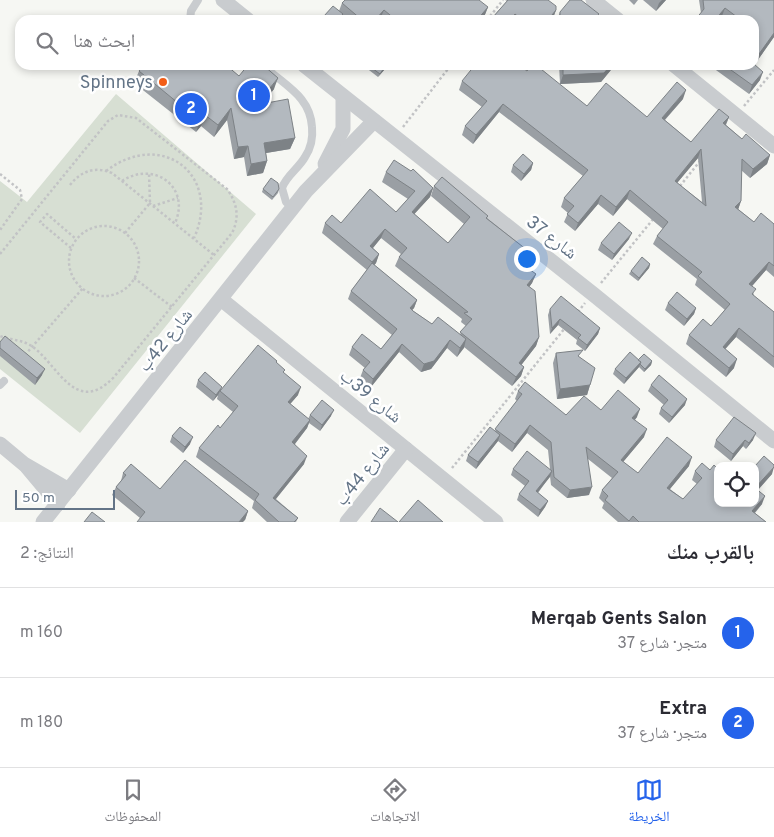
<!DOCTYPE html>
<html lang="ar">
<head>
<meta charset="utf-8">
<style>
  :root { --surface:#fff; --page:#f7f7f7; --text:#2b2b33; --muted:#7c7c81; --line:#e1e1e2; --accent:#2563eb }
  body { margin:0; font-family:Overpass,"Noto Naskh Arabic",sans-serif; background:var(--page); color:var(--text); direction:rtl }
  .controls { position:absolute; right:15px; bottom:15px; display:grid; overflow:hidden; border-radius:10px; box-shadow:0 2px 8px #0003 }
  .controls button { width:45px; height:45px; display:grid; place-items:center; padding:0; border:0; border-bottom:1px solid var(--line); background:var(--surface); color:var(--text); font:25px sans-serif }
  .scale { position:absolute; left:15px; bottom:12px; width:100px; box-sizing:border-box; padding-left:5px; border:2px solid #637487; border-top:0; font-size:14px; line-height:18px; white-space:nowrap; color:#637487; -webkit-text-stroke:4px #fff; paint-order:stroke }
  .you { position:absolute; left:526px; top:258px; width:18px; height:18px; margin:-12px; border:4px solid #fff; border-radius:50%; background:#1a73e8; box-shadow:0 0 0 8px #1a73e833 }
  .badge { display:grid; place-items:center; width:32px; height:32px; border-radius:50%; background:var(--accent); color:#fff; font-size:16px; font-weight:700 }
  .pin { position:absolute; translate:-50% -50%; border:2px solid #fff; box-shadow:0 1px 5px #0006 }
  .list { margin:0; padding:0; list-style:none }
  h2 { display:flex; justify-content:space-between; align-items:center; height:65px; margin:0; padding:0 20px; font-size:21px }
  h2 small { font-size:16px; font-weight:400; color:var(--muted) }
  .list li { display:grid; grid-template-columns:32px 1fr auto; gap:15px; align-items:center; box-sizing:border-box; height:90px; padding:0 20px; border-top:1px solid var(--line) }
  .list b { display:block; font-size:19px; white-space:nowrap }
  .list p { margin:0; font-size:16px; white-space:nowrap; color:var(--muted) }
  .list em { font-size:16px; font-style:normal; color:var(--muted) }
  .icon { flex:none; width:28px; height:28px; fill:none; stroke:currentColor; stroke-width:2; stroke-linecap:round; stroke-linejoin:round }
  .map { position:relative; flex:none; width:774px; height:522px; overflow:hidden; direction:ltr }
  .search { position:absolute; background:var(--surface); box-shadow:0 2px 8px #0003; left:15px; right:15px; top:15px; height:55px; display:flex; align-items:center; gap:12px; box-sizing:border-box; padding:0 18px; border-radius:15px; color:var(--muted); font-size:19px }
  .sheet { height:245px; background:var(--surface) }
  nav { display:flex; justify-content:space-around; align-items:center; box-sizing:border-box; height:70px; border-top:1px solid var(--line); background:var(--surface); font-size:14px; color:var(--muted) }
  nav a { display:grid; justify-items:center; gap:2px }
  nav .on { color:var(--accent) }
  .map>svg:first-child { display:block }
  .green { fill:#d7dfd3 }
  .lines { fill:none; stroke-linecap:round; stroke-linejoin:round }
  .path { stroke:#c2c3c5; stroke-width:2.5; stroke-dasharray:2.5 2.5; stroke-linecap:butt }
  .service { stroke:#c9cccf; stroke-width:8 }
  .minor { stroke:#c9cccf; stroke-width:15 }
  .wall { fill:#9a9fa4; fill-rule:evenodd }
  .shaded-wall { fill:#7d8286 }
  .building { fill:#b3b9bf; stroke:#7d8286; fill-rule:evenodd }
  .poi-dot { fill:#f35d16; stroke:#fff; stroke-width:2 }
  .labels { text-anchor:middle; stroke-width:5; stroke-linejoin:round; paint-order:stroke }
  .poi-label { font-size:18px; fill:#637487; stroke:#fff; text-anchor:end }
  .street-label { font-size:18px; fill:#637487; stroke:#fff }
</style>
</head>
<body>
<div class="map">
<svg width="774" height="522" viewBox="0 0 774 522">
  <rect width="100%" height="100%" fill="#f6f7f3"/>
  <polygon class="green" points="116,94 256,214 80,433 0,369 0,181 27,202"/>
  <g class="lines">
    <g class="path">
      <polyline points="487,20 503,0"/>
      <polyline points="744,106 774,70"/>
      <polyline points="403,127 451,65"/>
      <path d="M106 171C163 128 222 176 194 238"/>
      <polyline points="0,174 20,190 22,199 0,230"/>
      <path d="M122 181C154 160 191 187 175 223"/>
      <path d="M70 185C81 171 95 166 112 173L214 255"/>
      <polyline points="680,186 700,161"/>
      <polyline points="153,206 178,198"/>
      <circle cx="104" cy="261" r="35"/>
      <polyline points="125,233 150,203 149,173"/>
      <polyline points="71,248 40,222 47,214 76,239"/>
      <path d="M0 254 108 121 118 115 136 118 227 189C237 203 240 217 232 233L114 377C76 417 58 365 33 347 24 340 11 340 0 336"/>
      <polyline points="134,278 172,307"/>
      <polyline points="601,283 654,218"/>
      <polyline points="578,312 585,303"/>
      <polyline points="25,355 83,288"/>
      <polyline points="452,468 565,328"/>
    </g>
    <g class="service">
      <polyline points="190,20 191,11 198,0"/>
      <path d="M263 65C283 85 310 95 312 127 313 137 311 148 305 157 299 168 286 176 282 188L286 202 293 208"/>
      <polyline points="0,385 4,381"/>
    </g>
    <g class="minor">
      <polyline points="223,0 248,20"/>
      <polyline points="593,0 618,20"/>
      <polyline points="304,65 593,294 774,441"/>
      <polyline points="674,65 774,146"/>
      <polyline points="325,164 343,129 343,97"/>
      <polyline points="222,300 496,522"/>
      <polyline points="0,444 24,464 69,490"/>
      <polyline points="27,467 58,504"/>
      <polyline points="43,522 306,191 374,121"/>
      <polyline points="347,522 406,449"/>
    </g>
  </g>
  <g class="wall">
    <polygon points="505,0 548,0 556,10 553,18 551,20 492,20 493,17 507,1"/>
    <polygon points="629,0 638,0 634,5"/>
    <polygon points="643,0 666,0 656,11"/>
    <polygon points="699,0 774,0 774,37 755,64 760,80 749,94 709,65 754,65 754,20 726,20 722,16 701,13"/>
    <polygon points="342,3 488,7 484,17 482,20 381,20 380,19 380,20 348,20 342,15 339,20 324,20 323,19 324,16 339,11"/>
    <polygon points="560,12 596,20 557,20"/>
    <polygon points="366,65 386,65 385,69 378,77 365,67"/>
    <polygon points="559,65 615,65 601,82 560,84"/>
    <polygon points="139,71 239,76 274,89 262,104 295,138 290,149 266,153 267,161 263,173 247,176 244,157 234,159 227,120 214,137 201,126 196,132 134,83"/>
    <path d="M527 71 587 106 647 117 683 99 665 120 691 142 729 117 726 125 742 139 770 155 767 164 750 178 741 170V201L738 209 754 222 774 224V277L766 270 752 286 754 296 774 312V368L736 337 725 349 734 368 726 377 686 344 689 335 711 326 725 310 695 285 697 279 653 244 657 236 663 229 627 199 613 216 598 204 575 231 564 222 568 213 561 207 564 198 583 176 499 112 473 144 462 135 465 126 482 107 459 90 462 81ZM698 158 702 202 677 183Z"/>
    <polygon points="533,163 531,170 521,181 511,172 513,165"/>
    <path d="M386 172 433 188 430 197 414 214 448 243 464 224 431 196 434 186 488 216 487 218 527 250 524 259 521 263 536 274 532 283 529 287 539 337 536 346 521 365 524 367 521 376 512 386 464 347 457 357 447 348 431 369 421 372 399 352 371 387 360 378 363 370 365 368 349 355 352 347 381 349 392 335 348 299 351 291 367 270 322 233 325 223H341L396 212 408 199 382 182ZM381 238 401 254 399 257 395 266 462 319 461 322 466 326 460 334 432 324 412 310 414 308 417 300 374 265 376 263 379 254 373 248Z"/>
    <polygon points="263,189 279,189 278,193 272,200 262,192"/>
    <polygon points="629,239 612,260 598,250 601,243"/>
    <polygon points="650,264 649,268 638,281 629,274 631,271"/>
    <polygon points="668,303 696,308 694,314 684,326 665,310"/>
    <polygon points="550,309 600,328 598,334 585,351 576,344 577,340 558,325 550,334 548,315"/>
    <polygon points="0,342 42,375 35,385 0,356"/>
    <polygon points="556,353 580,357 590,385 587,395 557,399 553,363"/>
    <polygon points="638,360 652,361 651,365 644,372 639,367 624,384 613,374 615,369"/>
    <polygon points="276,363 284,373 298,395 290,404 308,419 310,415 331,416 320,431 309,423 307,428 295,444 304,464 276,499 298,518 296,522 267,522 252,508 254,501 196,457 199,448 220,428 233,412 217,399 218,395 213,401 196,387 198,380 221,389"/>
    <polygon points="651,385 685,405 669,423 659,414 661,408 664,405 648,391"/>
    <polygon points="518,391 566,415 601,410 637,417 635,420 644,437 623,462 638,473 689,466 670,489 683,499 697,484 692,480 695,471 710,470 755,503 755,466 772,474 758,490 762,504 755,513 766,522 618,522 602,508 604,503 599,498 602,490 612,478 588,459 589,495 567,498 551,485 550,476 538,493 548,501 545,507 538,517 517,500 519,494 525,486 511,475 513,469 550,469 548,450 527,433 512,452 498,441 476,469 466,461 468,455 495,431 517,401 515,399"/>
    <polygon points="172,436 190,444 183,453 170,442"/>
    <polygon points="716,440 753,440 746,449 743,446 731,461 714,447"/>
    <polygon points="123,473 160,489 248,511 245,520 140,518 112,495 116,487 121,481"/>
  </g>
  <g class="shaded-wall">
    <polygon points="662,0 666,0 656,11 659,3"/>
    <polygon points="488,7 484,17 482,20 477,20"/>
    <polygon points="725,8 722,16 719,20 715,20"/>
    <polygon points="384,10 380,19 380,20 375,20"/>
    <polygon points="556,10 553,18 551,20 548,20"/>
    <polygon points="774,33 774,37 750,71 754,65 754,61"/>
    <polygon points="386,65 385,69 378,77"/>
    <polygon points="611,65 615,65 601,82 560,84 563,75"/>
    <polygon points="763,72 760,80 749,94 752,85"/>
    <polygon points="278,78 274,89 252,117 256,105"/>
    <polygon points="686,90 683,99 659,126 662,118"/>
    <polygon points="503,104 499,112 473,144 476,135"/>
    <polygon points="231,108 227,120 214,137 218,125"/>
    <polygon points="205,115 201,126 196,132 200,121"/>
    <polygon points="729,117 725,126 723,123"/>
    <polygon points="295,138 290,149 260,154 264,143"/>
    <polygon points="248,146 244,157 234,159 238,147"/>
    <polygon points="701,149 698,158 672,189 675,181"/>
    <polygon points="770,155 767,164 750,178 753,169"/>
    <polygon points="267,161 263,173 247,176 251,164"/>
    <polygon points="533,163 531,170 521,181 524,174"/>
    <polygon points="433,188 430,197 408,221 412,212"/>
    <polygon points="630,190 627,199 613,216 616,207"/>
    <polygon points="601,195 598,204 575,231 578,223"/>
    <polygon points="741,201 738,210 735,207"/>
    <polygon points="385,229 381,238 367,255 370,246"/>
    <polygon points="632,233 629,239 612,260 614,254"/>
    <polygon points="527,250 524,259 515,270 518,261"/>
    <polygon points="379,254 376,263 369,272 372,262"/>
    <polygon points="769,262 766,270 746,293 749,284"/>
    <polygon points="650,264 649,268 638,281 639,278"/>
    <polygon points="536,274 532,283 524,294 527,285"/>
    <polygon points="417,300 414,308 407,316 410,308"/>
    <polygon points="696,308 694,314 684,326 687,319"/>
    <polygon points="560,319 558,325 550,334 552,328"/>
    <polygon points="600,328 598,334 585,351 587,345"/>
    <polygon points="739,328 736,337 719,356 723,347"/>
    <polygon points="539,337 536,346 516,372 519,363"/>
    <polygon points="466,339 464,348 457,357 460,348"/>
    <polygon points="450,340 447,348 431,369 421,372 424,364"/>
    <polygon points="402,344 399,352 371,387 373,379"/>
    <polygon points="737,359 734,368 726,377 729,368"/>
    <polygon points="652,361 651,365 644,372 645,369"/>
    <polygon points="641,362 639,367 624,384 626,378"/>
    <polygon points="524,367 521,376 512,386 516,377"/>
    <polygon points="45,369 42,375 35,385 37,378"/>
    <polygon points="590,385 587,395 557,399 560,389"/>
    <polygon points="222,387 218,395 213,401 216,395"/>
    <polygon points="301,387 298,395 285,410 288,402"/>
    <polygon points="687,399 685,405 669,423 672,417"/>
    <polygon points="640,409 637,417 629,426 632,418"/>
    <polygon points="334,410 331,416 320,431 322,425"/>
    <polygon points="310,420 307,428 290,450 292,442"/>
    <polygon points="530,425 527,433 512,452 515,444"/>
    <polygon points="647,429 644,437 618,468 621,460"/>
    <polygon points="756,433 753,440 746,449 749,443"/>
    <polygon points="500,435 498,441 476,469 478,462"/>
    <polygon points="193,437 190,444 183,453 185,447"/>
    <polygon points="745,440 743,446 731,461 733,454"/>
    <polygon points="307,456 304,464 270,506 273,498"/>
    <polygon points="692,457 689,466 664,496 667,488"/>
    <polygon points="774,467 772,474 755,493 755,488"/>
    <polygon points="552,471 550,477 533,498 536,491"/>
    <polygon points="592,487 589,495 567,498 570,490"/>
    <polygon points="765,496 762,504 749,519 752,511"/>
    <polygon points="548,501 545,507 538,517 540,510"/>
    <polygon points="248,511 245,520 243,522 239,522"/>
  </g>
  <g class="building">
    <polygon points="345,0 479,0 488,7 477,20 461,20 457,16 454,20 396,20 384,10 375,20 362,20 342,3"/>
    <polygon points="508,0 548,0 556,6 556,10 548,20 522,20 515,14 510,20 497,20 493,17"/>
    <polygon points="570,0 581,0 599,14 594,20 563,20 560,18 560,12"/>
    <polygon points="703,0 774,0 774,33 754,61 754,20 741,20 725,8 715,20 695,20 704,9"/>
    <polygon points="333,6 343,14 337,20 329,20 324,16"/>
    <polygon points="754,64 763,72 752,85 724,65 754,65"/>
    <polygon points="144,65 226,65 239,76 248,65 263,65 278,78 256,105 288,99 295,138 264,143 267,161 251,164 248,146 238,147 231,108 218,125 205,115 200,121 139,71"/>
    <polygon points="368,65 386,65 380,74"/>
    <path d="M475 65H519L527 71 532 65H536L587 106 606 83 647 117 677 82 686 90 662 118 691 142 719 109 729 117 723 123 742 139 746 134 770 155 753 169 742 159 741 201 735 207 754 222 761 213 774 224V266L769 262 749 284 756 289 752 294 774 312V357L739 328 723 347 737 359 729 368 689 335 703 319 711 326 730 304 698 276 702 272 657 236 668 222 630 190 616 207 601 195 578 223 567 214 574 206 564 198 588 170 503 104 476 135 465 126 487 101 462 81ZM701 149 706 206 675 181Z"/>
    <polygon points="563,65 611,65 604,73 563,75"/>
    <polygon points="523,154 533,163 524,174 513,165"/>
    <polygon points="394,160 411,171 413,169 433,188 412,212 448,243 470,217 434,186 442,177 488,216 486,218 527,250 518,261 536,274 527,285 535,291 539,337 519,363 524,367 516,377 460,332 472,319 464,313 468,312 399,257 407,248 385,229 370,246 379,254 372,262 325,223 332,215 341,223 370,189 396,212 415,191 386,172"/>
    <polygon points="271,178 278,183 279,189 273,197 263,189"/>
    <polygon points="619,222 632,233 614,254 601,243"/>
    <polygon points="642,257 650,264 639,278 631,271"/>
    <polygon points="372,263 417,300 410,308 413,311 432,324 438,317 466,339 460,348 450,340 434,361 424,364 402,344 373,379 363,370 370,362 352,347 362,334 381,349 397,329 351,291"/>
    <polygon points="677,292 696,308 687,319 668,303"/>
    <polygon points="561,296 600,328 587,345 578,338 581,335 560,319 552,328 550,309"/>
    <polygon points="5,336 45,369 37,378 0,348 0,342"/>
    <polygon points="258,345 277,361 276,362 285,370 283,372 301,387 288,402 310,420 292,442 307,456 273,498 298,518 294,522 279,522 255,500 259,494 199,448 218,425 220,428 238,406 220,391"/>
    <polygon points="583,350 578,356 595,368 590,385 560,389 556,353"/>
    <polygon points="630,352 641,362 626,378 615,369"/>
    <polygon points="644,354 652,361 645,369 640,364 641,362 638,360"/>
    <polygon points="205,372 222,387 216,395 198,380"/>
    <polygon points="659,375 687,399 672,417 661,408 668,400 651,385"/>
    <polygon points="525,382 566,415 584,396 601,410 618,390 640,409 632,418 647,429 621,460 638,473 667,437 692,457 667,488 683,499 702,478 695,471 702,463 710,470 714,465 718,469 718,503 755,503 755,488 765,496 752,511 766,522 639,522 633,516 629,521 605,500 608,496 602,490 618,472 586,447 592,487 570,490 554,477 551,442 530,425 515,444 495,429 522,394 518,391"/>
    <polygon points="322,400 334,410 322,425 310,415"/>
    <polygon points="734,417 756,433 749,443 745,440 733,454 716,440"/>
    <polygon points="180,427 193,437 185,447 172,436"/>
    <polygon points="490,427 500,435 478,462 468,455"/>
    <polygon points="527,451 552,471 536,491 548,501 540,510 519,494 529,481 513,469"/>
    <polygon points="764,456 774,465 774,467 755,488 755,466"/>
    <polygon points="185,460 248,511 239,522 137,522 145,512 116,487 126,475 123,473 131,464 160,489"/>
    <polygon points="418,500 443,522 399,522"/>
    <polygon points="380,508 398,522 371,522"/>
    <polygon points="92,512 105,522 84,522"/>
  </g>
  <circle class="poi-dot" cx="163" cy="82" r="5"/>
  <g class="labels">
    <g class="poi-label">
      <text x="153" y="88">Spinneys</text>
    </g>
    <g class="street-label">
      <text transform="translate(552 237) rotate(38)" y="6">شارع 37</text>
      <text transform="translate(165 340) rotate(-51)" y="6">شارع 42ب</text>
      <text transform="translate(371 396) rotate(39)" y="6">شارع 39ب</text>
      <text transform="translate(362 474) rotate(-51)" y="6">شارع 44ب</text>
    </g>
  </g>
</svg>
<div class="controls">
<button><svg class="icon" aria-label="locate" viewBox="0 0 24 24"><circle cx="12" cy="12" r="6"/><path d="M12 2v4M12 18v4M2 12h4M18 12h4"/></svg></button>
</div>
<div class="scale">50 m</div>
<div class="you"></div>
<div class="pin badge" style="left:254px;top:96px">1</div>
<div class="pin badge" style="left:191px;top:109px">2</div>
<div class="search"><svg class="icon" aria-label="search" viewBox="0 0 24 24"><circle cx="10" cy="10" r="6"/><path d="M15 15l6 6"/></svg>ابحث هنا</div>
</div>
<section class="sheet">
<h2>بالقرب منك<small>النتائج: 2</small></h2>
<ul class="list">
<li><span class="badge">1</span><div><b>Merqab Gents Salon</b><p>متجر · شارع 37</p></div><em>160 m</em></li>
<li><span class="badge">2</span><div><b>Extra</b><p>متجر · شارع 37</p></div><em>180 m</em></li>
</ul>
</section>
<nav>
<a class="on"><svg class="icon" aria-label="map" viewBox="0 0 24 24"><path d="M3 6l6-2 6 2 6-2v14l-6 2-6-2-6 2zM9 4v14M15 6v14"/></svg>الخريطة</a>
<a><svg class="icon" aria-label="directions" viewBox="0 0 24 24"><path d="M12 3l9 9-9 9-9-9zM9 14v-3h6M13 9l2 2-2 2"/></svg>الاتجاهات</a>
<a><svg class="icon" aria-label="saved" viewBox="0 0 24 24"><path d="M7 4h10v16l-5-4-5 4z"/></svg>المحفوظات</a>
</nav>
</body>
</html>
